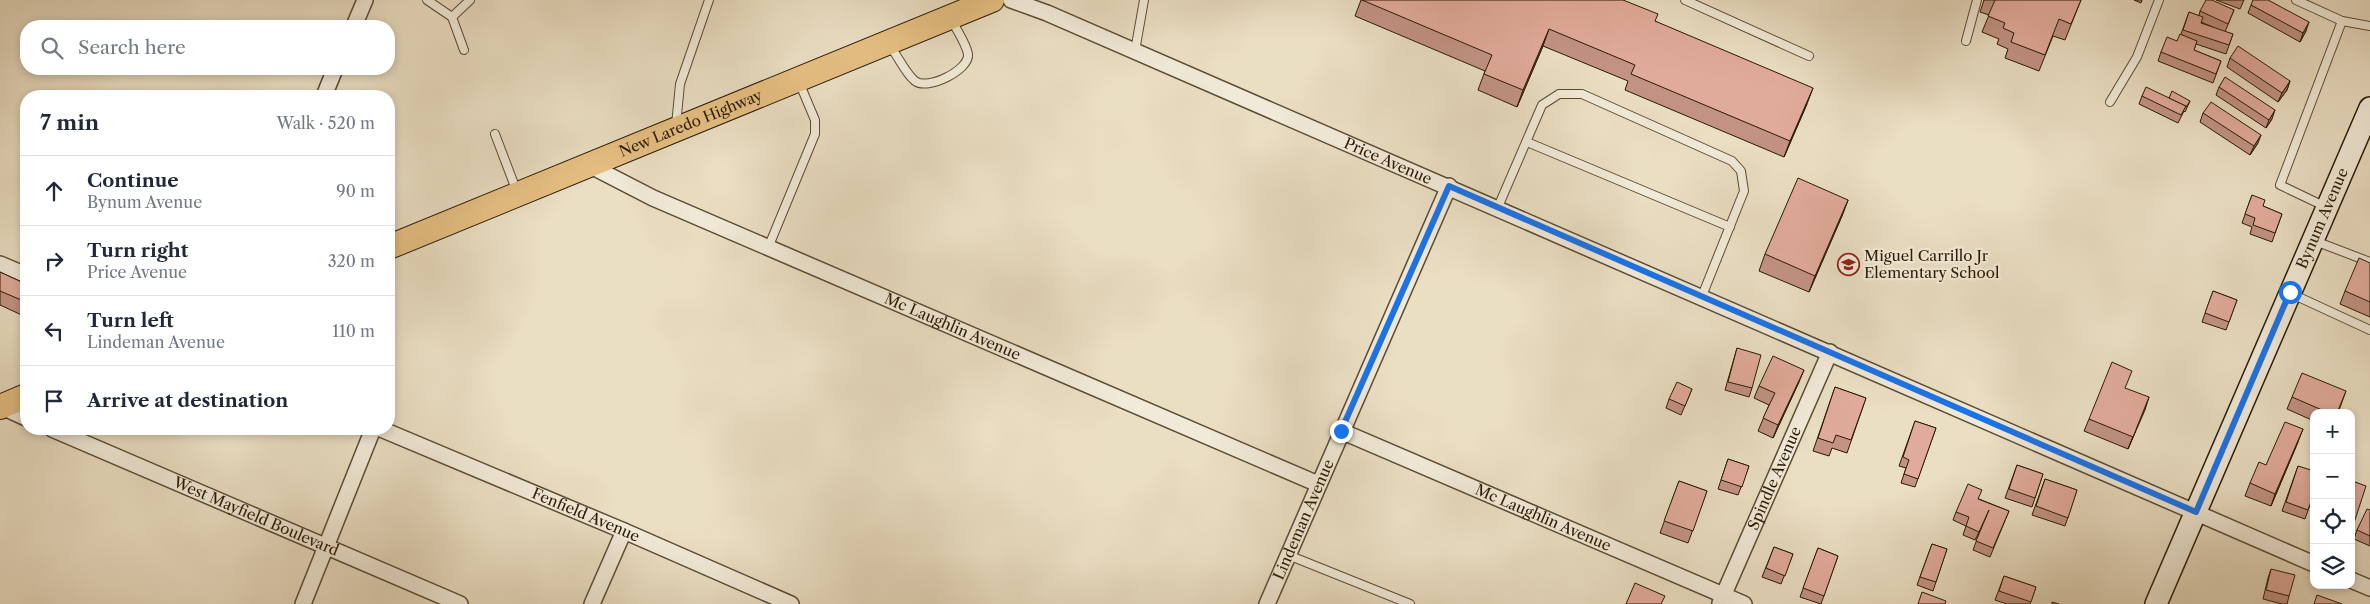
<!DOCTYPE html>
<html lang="en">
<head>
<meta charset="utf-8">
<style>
  :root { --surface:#fff; --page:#f2f2f3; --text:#1f2937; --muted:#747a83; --line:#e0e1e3 }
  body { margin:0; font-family:"Libre Caslon Text",serif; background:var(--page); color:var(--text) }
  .controls { position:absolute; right:15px; bottom:15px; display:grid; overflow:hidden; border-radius:10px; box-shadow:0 2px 8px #0003 }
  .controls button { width:45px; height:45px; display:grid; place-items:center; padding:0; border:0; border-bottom:1px solid var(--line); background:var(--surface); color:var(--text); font:25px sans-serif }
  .stop { position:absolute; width:15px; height:15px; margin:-11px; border:4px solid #1a73e8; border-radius:50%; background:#fff }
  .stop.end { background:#1a73e8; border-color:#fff; box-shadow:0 1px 5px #0008 }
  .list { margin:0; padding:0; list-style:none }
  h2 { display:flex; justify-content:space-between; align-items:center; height:65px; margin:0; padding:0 20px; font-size:21px }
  h2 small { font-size:16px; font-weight:400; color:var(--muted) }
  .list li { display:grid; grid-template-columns:32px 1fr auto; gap:15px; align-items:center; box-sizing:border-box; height:70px; padding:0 20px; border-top:1px solid var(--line) }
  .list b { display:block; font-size:19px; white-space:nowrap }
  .list p { margin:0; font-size:16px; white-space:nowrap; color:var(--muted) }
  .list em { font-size:16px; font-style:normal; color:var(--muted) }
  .icon { flex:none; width:28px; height:28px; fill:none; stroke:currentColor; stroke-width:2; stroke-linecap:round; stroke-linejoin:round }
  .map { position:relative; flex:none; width:2370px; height:604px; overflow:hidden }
  .search { position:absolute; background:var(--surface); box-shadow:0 2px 8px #0003; left:20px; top:20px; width:375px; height:55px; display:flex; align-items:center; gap:12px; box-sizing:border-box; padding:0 18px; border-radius:20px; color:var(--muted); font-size:19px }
  .panel { position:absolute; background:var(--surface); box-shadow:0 2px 8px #0003; left:20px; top:90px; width:375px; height:345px; border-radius:20px }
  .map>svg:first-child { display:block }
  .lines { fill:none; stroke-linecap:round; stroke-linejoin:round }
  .lane-casing { stroke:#5a4b33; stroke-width:10 }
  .street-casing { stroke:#5a4b33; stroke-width:18 }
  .secondary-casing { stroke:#2a1a03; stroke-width:24 }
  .primary-casing { stroke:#2a1a03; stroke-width:26 }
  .lane { stroke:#f1ead8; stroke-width:8 }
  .street { stroke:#f1ead8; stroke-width:15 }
  .secondary { stroke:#f1ead8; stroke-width:21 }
  .primary { stroke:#e5bf82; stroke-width:24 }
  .wall { fill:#c29385; stroke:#2a1a03; fill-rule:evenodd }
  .shaded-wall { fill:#9e786c; stroke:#2a1a03 }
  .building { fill:#e1ab9b; stroke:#2a1a03 }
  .route { stroke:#1a73e8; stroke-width:6 }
  .labels { text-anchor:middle; stroke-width:4.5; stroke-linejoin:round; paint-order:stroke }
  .street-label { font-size:15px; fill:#2a1a03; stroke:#f1ead8 }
  .poi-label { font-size:15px; fill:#2a1a03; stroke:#f1ead8; text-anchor:start }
</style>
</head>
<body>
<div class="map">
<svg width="2370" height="604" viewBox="0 0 2370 604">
  <rect width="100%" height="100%" fill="#eadec3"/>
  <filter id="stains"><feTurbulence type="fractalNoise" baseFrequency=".004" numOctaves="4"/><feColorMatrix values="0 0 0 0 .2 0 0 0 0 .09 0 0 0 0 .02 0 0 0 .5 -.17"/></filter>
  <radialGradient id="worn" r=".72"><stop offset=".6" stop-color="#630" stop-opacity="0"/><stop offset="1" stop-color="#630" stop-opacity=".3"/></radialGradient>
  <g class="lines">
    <defs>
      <g id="lane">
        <polyline points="427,0 452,17 464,50"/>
        <polyline points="1685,0 1809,56"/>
        <polyline points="2296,0 2342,21 2370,26"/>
        <polyline points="452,17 470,0"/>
        <polyline points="1966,41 1977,0"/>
        <path d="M890 46C898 56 905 73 915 81 927 91 970 70 968 54 966 43 956 29 951 19"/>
        <polyline points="1135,51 1144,0"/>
        <polyline points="2110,102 2137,57 2159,0"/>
        <polyline points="676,125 680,84 709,0"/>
        <polyline points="495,134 517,192"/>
        <polyline points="1527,142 1730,227"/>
        <polyline points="1498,207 1542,105 1559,94 1582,94 1732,161 1741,171 1744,191 1702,296"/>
        <polyline points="2326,207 2280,185 2342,21"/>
        <polyline points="2315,241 2370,262"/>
        <polyline points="768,248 815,134 815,120 799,82"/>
        <polyline points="2292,294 2370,330"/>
        <polyline points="1288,555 1410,604"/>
      </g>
      <g id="street">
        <path id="s1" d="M1011 0 1047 13 2314 564"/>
        <polyline points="354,26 365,0"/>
        <polyline points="324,96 335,69"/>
        <path id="s2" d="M589 165 653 198 1318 484"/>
        <polyline points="0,264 26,275"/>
        <polyline points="0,406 26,418"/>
        <path id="s3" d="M52 429 460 604"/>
        <path id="s4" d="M381 429 624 531 791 604"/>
        <path id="s5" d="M1341 431 1744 604"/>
        <polyline points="2351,580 2370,588"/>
        <path id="s6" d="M1720 603 1830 352"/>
        <polyline points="303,604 373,429"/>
        <polyline points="592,604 624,531"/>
        <path id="s7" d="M1267 604 1449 186"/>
      </g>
      <g id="secondary">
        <path id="s8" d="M2156 604 2370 108"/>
      </g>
      <g id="primary">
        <path id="s9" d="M389 247 992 0"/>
        <polyline points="0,407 26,396"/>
      </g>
    </defs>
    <use href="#lane" class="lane-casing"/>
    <use href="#street" class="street-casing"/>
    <use href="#secondary" class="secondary-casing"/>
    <use href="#primary" class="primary-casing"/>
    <use href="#lane" class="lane"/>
    <use href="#street" class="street"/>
    <use href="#secondary" class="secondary"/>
    <use href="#primary" class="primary"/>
  </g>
  <g class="wall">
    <polygon points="1361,0 1623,0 1655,21 1807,104 1784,157 1625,90 1628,81 1543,46 1517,107 1478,90 1485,71 1355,16"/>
    <polygon points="1984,0 2081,0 2065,40 2053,36 2039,71 2005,58 2008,49 1997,44 1999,39 1982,32 1989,15 1980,12"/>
    <polygon points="2134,0 2142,0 2141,3"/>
    <polygon points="2216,0 2244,0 2240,9"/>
    <polygon points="2251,5 2306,31 2300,42 2248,13"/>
    <path d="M2234 10 2225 32 2233 34 2226 54 2196 44 2194 50 2221 61 2213 83 2158 61 2161 52 2177 41 2181 34 2189 12 2199 16 2200 11ZM2201 22 2215 28 2201 23Z"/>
    <polygon points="2230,58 2290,81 2287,90 2278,102 2227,67"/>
    <polygon points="2219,87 2272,119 2266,128 2216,95"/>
    <polygon points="2142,96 2169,98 2190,101 2185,112 2184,111 2178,123 2139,104"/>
    <polygon points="2203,113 2258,143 2250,155 2200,122"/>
    <polygon points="2252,195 2263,206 2282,214 2272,242 2250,234 2252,227 2242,223"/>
    <polygon points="1848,200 1842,216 1809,292 1759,271 1765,254"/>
    <polygon points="2370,263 2370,317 2340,304 2345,291"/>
    <polygon points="0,272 26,284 26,317 0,305"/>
    <polygon points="2213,291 2237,300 2226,330 2202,322"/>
    <polygon points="1737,348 1752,388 1749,397 1725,390"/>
    <polygon points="1799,382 1773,438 1758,431 1769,405 1754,398 1759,386"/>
    <polygon points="1835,387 1866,398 1847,453 1832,448 1829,456 1813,451"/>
    <polygon points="1692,389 1681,415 1666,408 1669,399"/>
    <polygon points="2346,391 2338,413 2314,413 2314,421 2287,409 2292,397"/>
    <polygon points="2149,397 2128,449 2084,431 2089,419"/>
    <polygon points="1915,421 1936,428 1915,487 1901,483 1906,468 1899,466"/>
    <polygon points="2298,442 2271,506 2245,496 2250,483 2266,465"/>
    <polygon points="1728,459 1749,466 1738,495 1718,489"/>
    <polygon points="2017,465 2043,474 2032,507 2005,498"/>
    <polygon points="2298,466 2314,493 2305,519 2282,511"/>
    <polygon points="2045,479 2077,490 2065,526 2032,515"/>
    <polygon points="1679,481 1707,491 1688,543 1660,533"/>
    <polygon points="1979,499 2009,511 1990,557 1973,550 1982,526 1975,540 1963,535 1966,526 1953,520 1956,512"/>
    <polygon points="2370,510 2370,546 2354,539 2357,530"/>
    <polygon points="1932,544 1947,549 1933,591 1917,585"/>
    <polygon points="1774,547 1793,554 1781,584 1762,577"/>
    <polygon points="1818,548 1838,556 1821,604 1800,597"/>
    <polygon points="2271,569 2289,596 2287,604 2282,604 2263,599 2268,578"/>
    <polygon points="2004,576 2036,587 2030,604 2007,604 1995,600"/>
  </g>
  <g class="shaded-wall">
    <polygon points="2309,22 2306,31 2300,42 2303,33"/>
    <polygon points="1549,29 1543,46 1517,107 1523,90"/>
    <polygon points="2290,81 2287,90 2278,102 2282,93"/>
    <polygon points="1813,88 1807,104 1784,157 1790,141"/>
    <polygon points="2275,110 2272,119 2266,128 2269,120"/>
    <polygon points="2261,135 2258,143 2250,155 2254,146"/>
    <polygon points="1848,200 1842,216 1809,292 1815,276"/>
    <polygon points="1804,370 1799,382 1773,438 1778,425"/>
    <polygon points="2149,397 2145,410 2128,449 2133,437"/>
    <polygon points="2303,429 2298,442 2271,506 2275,494"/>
  </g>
  <g class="building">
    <polygon points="1362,0 1623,0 1658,14 1655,21 1813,88 1790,141 1631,74 1635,65 1549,29 1523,90 1484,74 1492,55"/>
    <polygon points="1995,0 2081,0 2071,24 2059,19 2045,55 2011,42 2014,33 2003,28 2005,23 1988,16"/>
    <polygon points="2206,0 2212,0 2234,10 2228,24 2200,11"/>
    <polygon points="2253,0 2268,0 2309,22 2303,33 2251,5"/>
    <polygon points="2189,12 2203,17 2201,23 2233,34 2229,45 2183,30"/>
    <polygon points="2180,34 2197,41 2194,50 2221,61 2216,74 2161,52 2167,37 2177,41"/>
    <polygon points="2238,46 2290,81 2282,93 2230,58"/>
    <polygon points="2225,77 2275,110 2269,120 2219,87"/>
    <polygon points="2146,87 2186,106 2181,115 2142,96"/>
    <polygon points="2172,91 2190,101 2186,107 2185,107 2186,106 2169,98"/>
    <polygon points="2211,102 2261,135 2254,146 2203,113"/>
    <polygon points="1798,178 1848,200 1815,276 1765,254"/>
    <polygon points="2252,195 2265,200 2263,206 2282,214 2275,233 2253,225 2255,218 2245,214"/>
    <polygon points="2359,258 2370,263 2370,302 2345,291"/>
    <polygon points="0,272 26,284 26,302 0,291"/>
    <polygon points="2213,291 2237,300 2229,322 2205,313"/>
    <polygon points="1737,348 1761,355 1752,388 1728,382"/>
    <polygon points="1773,356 1804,370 1778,425 1763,418 1775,393 1759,386"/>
    <polygon points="2112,362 2132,371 2125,388 2149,397 2133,437 2089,419"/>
    <polygon points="2302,373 2346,391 2337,413 2329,413 2292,397"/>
    <polygon points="1677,382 1692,389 1685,406 1669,399"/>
    <polygon points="1835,387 1866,398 1851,440 1836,435 1833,443 1818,438"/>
    <polygon points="1915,421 1936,428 1918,479 1904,474 1909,460 1903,457"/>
    <polygon points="2285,422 2303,429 2275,494 2250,483 2259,462 2266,465"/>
    <polygon points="1728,459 1749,466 1742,487 1721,480"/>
    <polygon points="2017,465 2043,474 2035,498 2009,489"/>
    <polygon points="2298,466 2314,471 2314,493 2308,510 2286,502"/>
    <polygon points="2045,479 2077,490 2068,518 2036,506"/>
    <polygon points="1679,481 1707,491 1693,531 1664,521"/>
    <polygon points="2355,482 2366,486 2352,529 2351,528 2351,487 2353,488"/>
    <polygon points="1968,484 1982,490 1978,499 2009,511 1993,548 1976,541 1989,510 1979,532 1966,526 1969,517 1956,512"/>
    <polygon points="2367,509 2370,510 2370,536 2357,530"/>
    <polygon points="1932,544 1947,549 1936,582 1920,577"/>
    <polygon points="1774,547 1793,554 1785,576 1766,568"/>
    <polygon points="1818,548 1838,556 1824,596 1803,588"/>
    <polygon points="2271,569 2295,575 2289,596 2266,590"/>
    <polygon points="2004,576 2036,587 2031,602 1999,591"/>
    <polygon points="1635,583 1665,596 1661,604 1626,604"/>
    <polygon points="1922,592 1946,601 1945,604 1918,604"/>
    <polygon points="2317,595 2342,604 2314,604"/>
    <polygon points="2052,602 2059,604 2052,604"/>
  </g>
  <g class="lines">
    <polyline class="route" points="1341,431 1449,186 2196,512 2290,292"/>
  </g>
  <defs>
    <symbol id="school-ring" viewBox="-11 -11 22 22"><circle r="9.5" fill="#f1ead8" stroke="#8f2418" stroke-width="1.5"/><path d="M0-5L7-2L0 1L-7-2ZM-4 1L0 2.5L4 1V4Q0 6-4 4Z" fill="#8f2418"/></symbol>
  </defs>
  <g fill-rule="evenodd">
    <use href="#school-ring" x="1836" y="252" width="25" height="25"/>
  </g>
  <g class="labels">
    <g class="street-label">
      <text dy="5" stroke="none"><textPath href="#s9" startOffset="326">New Laredo Highway</textPath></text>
      <text dy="5" stroke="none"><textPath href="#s1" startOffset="410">Price Avenue</textPath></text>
      <text dy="5" stroke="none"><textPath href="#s8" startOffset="420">Bynum Avenue</textPath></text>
      <text dy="5" stroke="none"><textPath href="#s2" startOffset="398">Mc Laughlin Avenue</textPath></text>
      <text dy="5" stroke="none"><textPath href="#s6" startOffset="136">Spindle Avenue</textPath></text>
      <text dy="5" stroke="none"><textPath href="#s4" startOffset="222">Fenfield Avenue</textPath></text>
      <text dy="5" stroke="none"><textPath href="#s3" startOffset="222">West Mayfield Boulevard</textPath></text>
      <text dy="5" stroke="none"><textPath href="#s5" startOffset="220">Mc Laughlin Avenue</textPath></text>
      <text dy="5" stroke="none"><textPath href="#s7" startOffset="92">Lindeman Avenue</textPath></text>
    </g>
    <g class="poi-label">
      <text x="1864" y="261">Miguel Carrillo Jr<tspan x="1864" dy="17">Elementary School</tspan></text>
    </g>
  </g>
  <rect width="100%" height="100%" filter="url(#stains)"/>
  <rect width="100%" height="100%" fill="url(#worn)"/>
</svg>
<div class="controls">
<button>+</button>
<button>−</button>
<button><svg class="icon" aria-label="locate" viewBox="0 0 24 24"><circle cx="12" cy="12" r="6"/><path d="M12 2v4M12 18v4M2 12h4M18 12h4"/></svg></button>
<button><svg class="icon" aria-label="layers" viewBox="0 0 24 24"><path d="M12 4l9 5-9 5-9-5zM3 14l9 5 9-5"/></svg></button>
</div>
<div class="stop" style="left:2290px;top:292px"></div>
<div class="stop end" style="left:1341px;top:431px"></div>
<div class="search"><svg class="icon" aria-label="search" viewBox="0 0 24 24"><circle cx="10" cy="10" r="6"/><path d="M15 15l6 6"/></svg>Search here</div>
<section class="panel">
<h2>7 min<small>Walk · 520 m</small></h2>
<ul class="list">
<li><svg class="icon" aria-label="ahead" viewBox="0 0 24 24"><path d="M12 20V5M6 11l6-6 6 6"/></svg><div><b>Continue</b><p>Bynum Avenue</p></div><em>90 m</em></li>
<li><svg class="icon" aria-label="right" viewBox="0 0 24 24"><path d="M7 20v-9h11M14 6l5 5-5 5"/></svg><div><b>Turn right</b><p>Price Avenue</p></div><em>320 m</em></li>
<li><svg class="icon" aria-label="left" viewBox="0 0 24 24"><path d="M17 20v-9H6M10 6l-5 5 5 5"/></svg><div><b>Turn left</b><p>Lindeman Avenue</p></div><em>110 m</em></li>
<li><svg class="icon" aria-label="arrive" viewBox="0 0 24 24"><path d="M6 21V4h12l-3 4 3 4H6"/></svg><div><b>Arrive at destination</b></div></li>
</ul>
</section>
</div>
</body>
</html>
